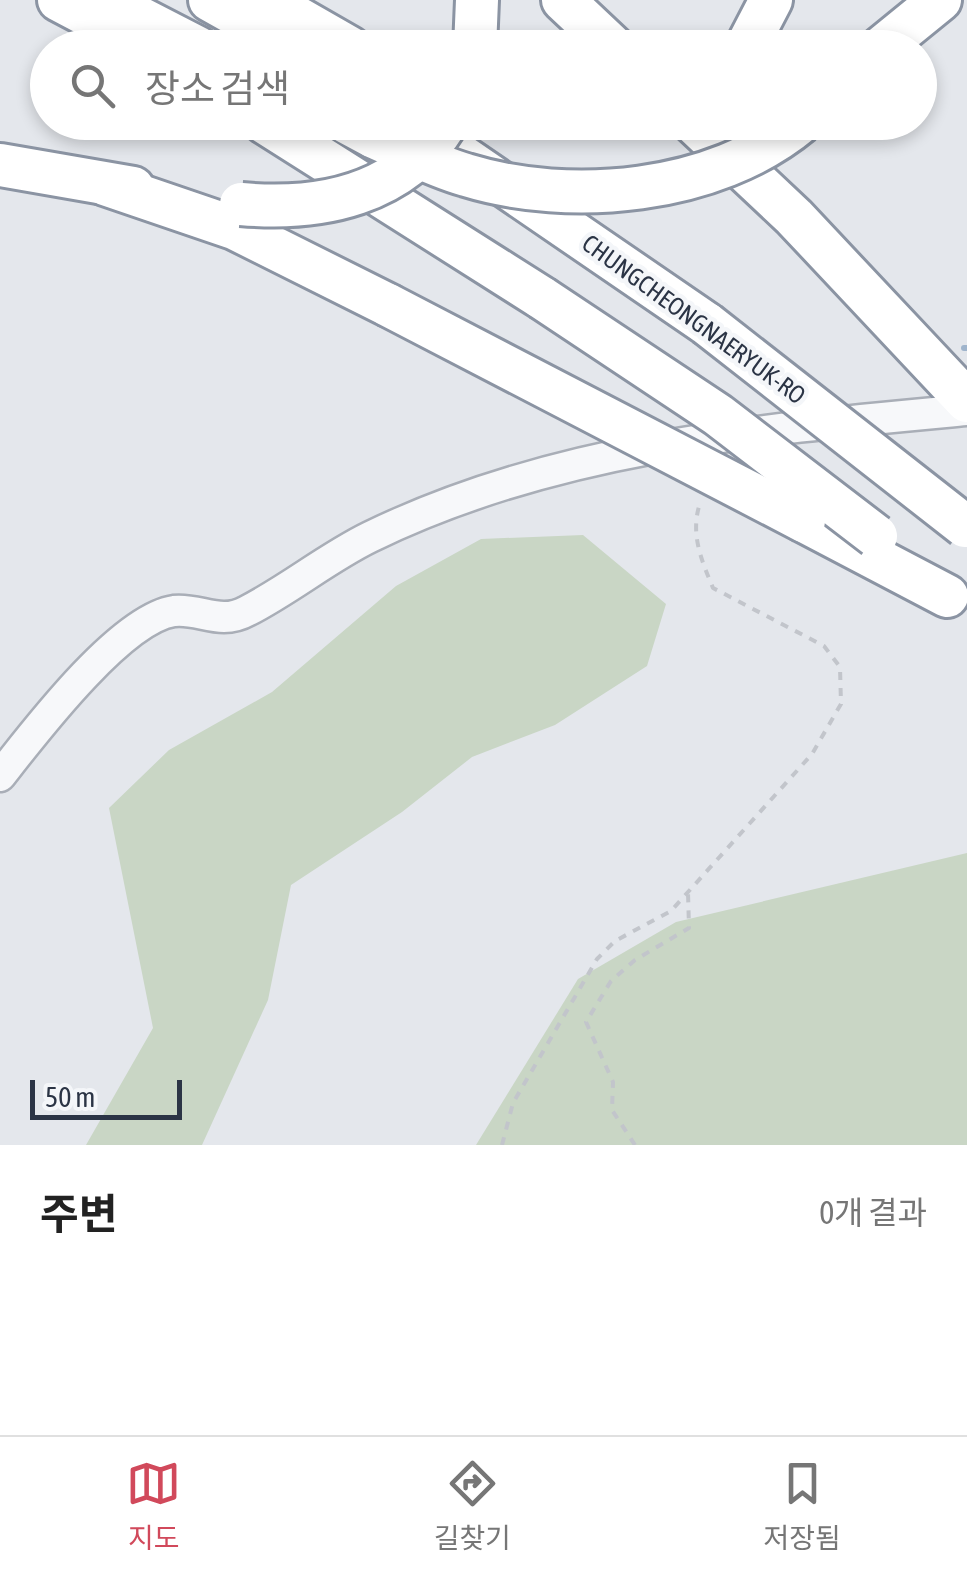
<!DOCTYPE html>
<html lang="ko">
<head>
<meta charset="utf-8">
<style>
  :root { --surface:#fff; --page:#f6f6f6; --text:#222; --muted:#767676; --line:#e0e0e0; --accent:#d1495b }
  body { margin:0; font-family:"Asap Condensed","Noto Sans KR",sans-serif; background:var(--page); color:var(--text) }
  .scale { position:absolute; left:30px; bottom:25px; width:152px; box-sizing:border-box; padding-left:10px; border:5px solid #2b3445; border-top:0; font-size:28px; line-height:35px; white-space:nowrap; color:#2b3445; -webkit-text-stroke:8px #f4f6f9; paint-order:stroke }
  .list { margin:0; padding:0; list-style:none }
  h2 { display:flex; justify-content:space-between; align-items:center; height:130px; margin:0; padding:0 40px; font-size:42px }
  h2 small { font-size:32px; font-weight:400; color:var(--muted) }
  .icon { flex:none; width:55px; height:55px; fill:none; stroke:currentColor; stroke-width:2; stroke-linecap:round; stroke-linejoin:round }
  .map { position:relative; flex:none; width:967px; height:1145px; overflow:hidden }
  .search { position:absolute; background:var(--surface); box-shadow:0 5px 15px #0003; left:30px; right:30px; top:30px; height:110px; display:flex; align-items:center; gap:25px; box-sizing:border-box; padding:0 35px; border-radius:55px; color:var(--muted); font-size:38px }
  .sheet { height:290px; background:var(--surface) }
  nav { display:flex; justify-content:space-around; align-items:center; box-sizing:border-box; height:140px; border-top:2px solid var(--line); background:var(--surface); font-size:28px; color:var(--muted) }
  nav a { display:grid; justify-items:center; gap:5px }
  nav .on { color:var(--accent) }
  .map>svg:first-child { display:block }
  .green { fill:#c9d6c5 }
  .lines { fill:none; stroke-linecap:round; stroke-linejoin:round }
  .stream { stroke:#9fb4cc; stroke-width:6 }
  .minor-casing { stroke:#a9aeb7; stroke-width:35 }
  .highway-casing { stroke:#8b94a3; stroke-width:48 }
  .path { stroke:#c2c5cb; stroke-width:4; stroke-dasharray:8 8; stroke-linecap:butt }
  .minor { stroke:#f7f8fa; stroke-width:30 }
  .highway { stroke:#fff; stroke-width:42 }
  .highway-bridge-casing { stroke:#8b94a3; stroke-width:48; stroke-linecap:butt }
  .highway-bridge { stroke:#fff; stroke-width:42 }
  .labels { text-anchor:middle; stroke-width:9; stroke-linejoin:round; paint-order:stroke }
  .street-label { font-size:25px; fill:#2b3445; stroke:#f4f6f9 }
</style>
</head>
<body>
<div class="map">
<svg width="967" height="1145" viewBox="0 0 967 1145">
  <rect width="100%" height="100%" fill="#e4e7ec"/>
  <g class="green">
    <polygon points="583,535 666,604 647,666 555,725 472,757 402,812 291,885 268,1000 202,1145 86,1145 153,1028 109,808 169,750 272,692 396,586 481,539"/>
    <polygon points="967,853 967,1145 476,1145 578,979 676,922"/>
  </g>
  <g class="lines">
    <polyline class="stream" points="964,348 967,348"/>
    <defs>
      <path id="minor" d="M0 776C33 734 120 619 174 611 200 608 220 626 247 611 290 589 327 558 370 537 556 446 764 429 967 410"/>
      <g id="highway">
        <polyline points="59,0 129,37"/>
        <polyline points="105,0 198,48"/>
        <polyline points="210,0 295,48"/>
        <polyline points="563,0 614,48"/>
        <polyline points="268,1 350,48"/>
        <polyline points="475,48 477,0"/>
        <polyline points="746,48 771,0"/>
        <polyline points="881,48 940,0"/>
        <polyline points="264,122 542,298"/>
        <polyline points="346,122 374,137"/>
        <polyline points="412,122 707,324"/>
        <polyline points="693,122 794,217 967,401"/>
        <polyline points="0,165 133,188"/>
        <polyline points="105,184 234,228 388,305"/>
        <polyline points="804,521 947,596"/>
      </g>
    </defs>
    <use href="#minor" class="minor-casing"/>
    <use href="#highway" class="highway-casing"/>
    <g class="path">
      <path d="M502 1145 513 1103 597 959 615 941 671 911 812 754 841 704 840 667 824 646 713 588C701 559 690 534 700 503"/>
      <polyline points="635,1145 612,1110 613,1082 586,1022 611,981 635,960 689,928 688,892"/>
    </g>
    <use href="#minor" class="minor"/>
    <use href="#highway" class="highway"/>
    <defs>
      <g id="highway-bridge">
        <path d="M374 137C404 150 434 166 466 175 570 207 715 194 801 122"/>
        <path d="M241 204C321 211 402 195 447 122"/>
        <polyline points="542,298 718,415 876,536"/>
        <polyline points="388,305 804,521"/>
        <polyline points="707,324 965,526"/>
      </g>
    </defs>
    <use href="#highway-bridge" class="highway-bridge-casing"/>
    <use href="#highway-bridge" class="highway-bridge"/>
  </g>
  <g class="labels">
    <g class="street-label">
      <text transform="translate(694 319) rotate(36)" y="9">CHUNGCHEONGNAERYUK-RO</text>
    </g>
  </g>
</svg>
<div class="scale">50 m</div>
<div class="search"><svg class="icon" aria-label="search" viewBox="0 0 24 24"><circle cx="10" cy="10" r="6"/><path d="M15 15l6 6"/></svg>장소 검색</div>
</div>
<section class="sheet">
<h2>주변<small>0개 결과</small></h2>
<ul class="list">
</ul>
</section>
<nav>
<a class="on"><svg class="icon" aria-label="map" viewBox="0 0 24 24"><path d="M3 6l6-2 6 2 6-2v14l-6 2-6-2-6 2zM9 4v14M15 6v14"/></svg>지도</a>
<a><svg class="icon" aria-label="directions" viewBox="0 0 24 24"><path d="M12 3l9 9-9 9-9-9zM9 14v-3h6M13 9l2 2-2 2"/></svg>길찾기</a>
<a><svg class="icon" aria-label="saved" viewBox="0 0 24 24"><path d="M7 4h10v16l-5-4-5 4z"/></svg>저장됨</a>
</nav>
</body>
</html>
